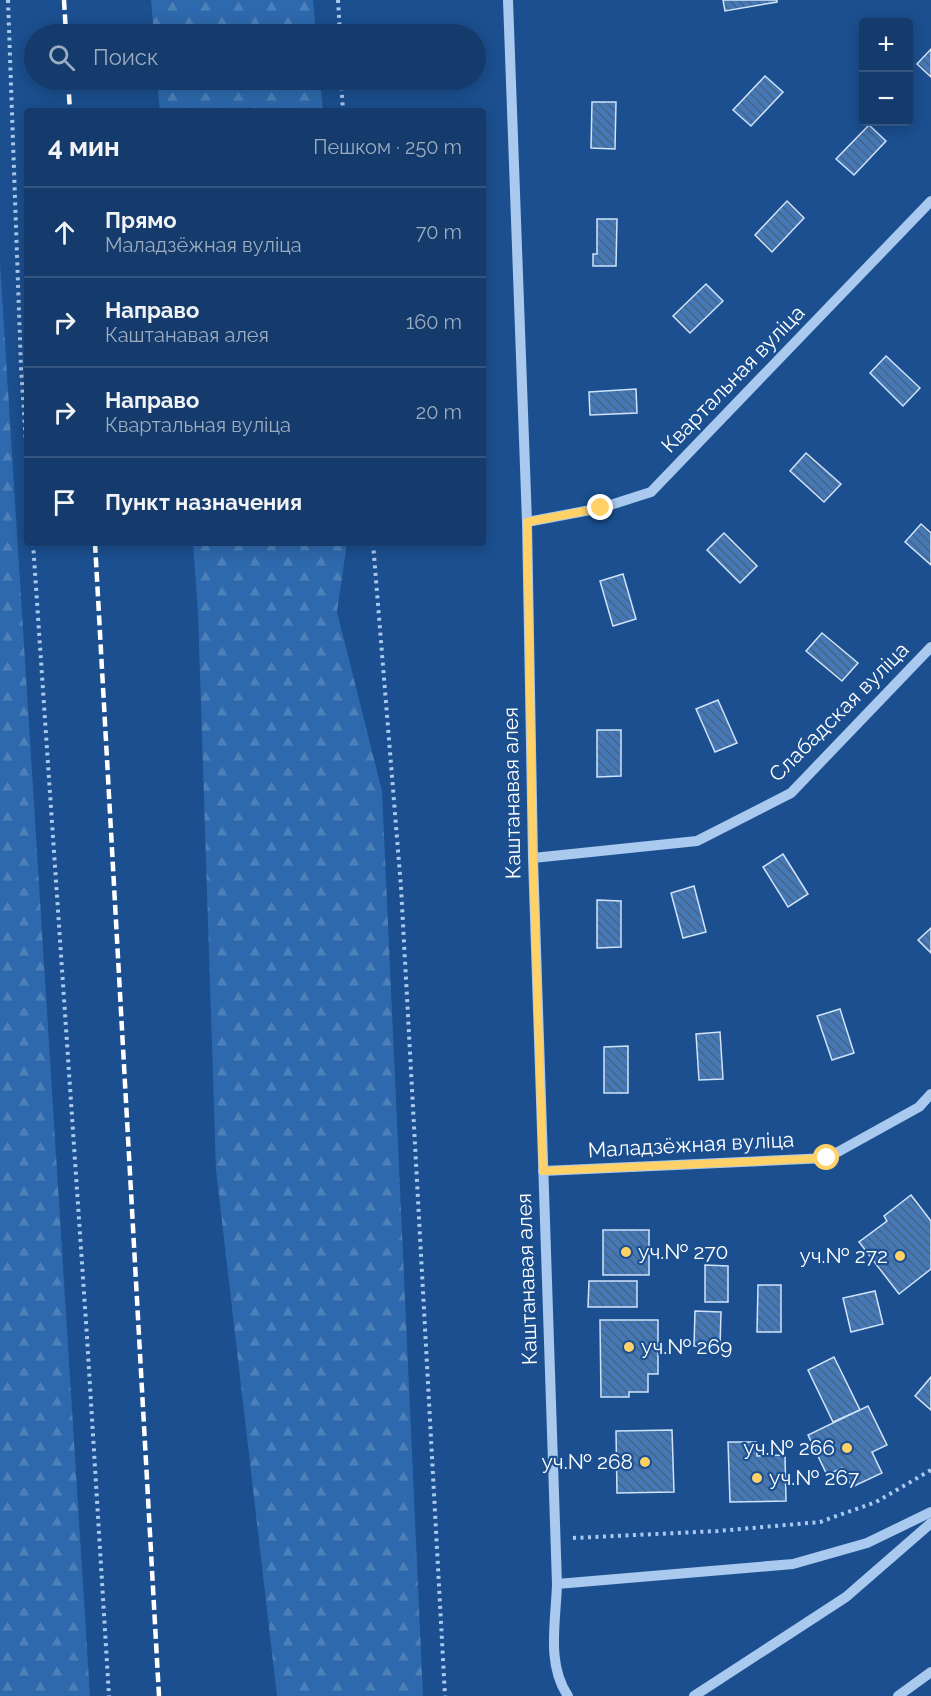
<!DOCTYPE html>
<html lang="ru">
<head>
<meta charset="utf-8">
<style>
  :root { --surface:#143b6b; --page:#1d4271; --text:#f1f3f6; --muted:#9dadc1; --line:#33557e }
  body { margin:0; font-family:Raleway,sans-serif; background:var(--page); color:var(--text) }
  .controls { position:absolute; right:18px; top:18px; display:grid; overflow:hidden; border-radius:6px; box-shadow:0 3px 15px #0003 }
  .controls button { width:54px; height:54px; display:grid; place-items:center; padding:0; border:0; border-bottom:2px solid var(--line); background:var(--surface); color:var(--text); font:30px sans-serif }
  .stop { position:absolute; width:18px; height:18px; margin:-14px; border:4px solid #ffd166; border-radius:50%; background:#fff }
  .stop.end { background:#ffd166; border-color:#fff; box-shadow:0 2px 6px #0008 }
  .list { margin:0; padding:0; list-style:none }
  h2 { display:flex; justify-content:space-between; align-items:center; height:78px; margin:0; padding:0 24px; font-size:26px }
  h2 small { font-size:20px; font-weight:400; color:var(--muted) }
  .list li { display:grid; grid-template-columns:39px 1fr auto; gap:18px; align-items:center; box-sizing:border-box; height:90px; padding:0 24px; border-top:2px solid var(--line) }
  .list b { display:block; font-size:22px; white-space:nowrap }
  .list p { margin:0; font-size:20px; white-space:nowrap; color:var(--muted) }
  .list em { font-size:20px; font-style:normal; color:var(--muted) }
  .icon { flex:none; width:33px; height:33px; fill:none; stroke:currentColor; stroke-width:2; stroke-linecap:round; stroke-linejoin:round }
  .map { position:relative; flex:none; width:931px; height:1696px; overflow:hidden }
  .search { position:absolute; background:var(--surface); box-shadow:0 3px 15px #0003; left:24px; top:24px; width:462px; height:66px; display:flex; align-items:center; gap:15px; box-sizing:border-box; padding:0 21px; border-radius:33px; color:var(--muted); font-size:22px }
  .panel { position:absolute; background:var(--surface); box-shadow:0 3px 15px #0003; left:24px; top:108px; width:462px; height:438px; border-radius:6px }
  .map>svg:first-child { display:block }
  .forest { fill:url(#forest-firs) }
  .building { fill:url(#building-back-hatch); stroke:#cfe3fa; stroke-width:1.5 }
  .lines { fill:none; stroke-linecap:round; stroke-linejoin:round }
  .path { stroke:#a9c9ee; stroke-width:4; stroke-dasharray:3 4.5; stroke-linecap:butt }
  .minor { stroke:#a9c9ee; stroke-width:10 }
  .rail { stroke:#fff; stroke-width:4.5; stroke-dasharray:10 4.5; stroke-linecap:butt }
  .route { stroke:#ffd166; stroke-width:8 }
  .poi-dot { fill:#ffd166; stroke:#1b4f8f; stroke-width:2 }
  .labels { text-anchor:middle; stroke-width:4.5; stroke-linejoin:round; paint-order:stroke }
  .street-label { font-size:21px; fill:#fff; stroke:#1b4f8f }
  .poi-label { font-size:21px; fill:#fff; stroke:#1b4f8f; text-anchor:start }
</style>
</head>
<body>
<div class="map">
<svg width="931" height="1696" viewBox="0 0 931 1696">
  <defs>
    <pattern id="forest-firs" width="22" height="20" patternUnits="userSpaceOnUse" patternTransform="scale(1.5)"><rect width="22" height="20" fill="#2e69ad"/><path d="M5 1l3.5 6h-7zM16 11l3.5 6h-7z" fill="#4d80b9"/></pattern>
    <pattern id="building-back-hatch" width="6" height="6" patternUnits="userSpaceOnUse" patternTransform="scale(1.5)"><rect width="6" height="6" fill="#4478b7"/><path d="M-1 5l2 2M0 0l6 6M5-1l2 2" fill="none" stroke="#486282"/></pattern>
  </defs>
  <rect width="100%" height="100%" fill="#1b4f8f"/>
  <g class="forest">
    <polygon points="151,0 313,0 316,34 154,34"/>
    <polygon points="157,80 320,80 323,111 160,111"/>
    <polygon points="0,263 90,1696 0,1696"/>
    <polygon points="193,543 347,543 337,612 382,791 423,1696 277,1696 216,1170 198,613"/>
  </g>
  <g class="building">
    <polygon points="723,0 777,0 777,2 725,11"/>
    <polygon points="931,49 931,77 917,64"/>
    <polygon points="765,76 783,92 751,126 733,110"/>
    <polygon points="592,102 616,102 615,149 591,148"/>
    <polygon points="869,125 886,141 854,175 836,159"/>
    <polygon points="787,201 804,218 772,252 755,235"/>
    <polygon points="597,219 617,219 616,266 593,266 593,254 597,254"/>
    <polygon points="706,284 723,301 690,333 673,316"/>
    <polygon points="886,356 920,388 903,406 870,373"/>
    <polygon points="636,389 637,413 590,415 589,392"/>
    <polygon points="806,453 841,484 824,502 790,471"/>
    <polygon points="921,524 931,533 931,565 905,542"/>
    <polygon points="724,533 757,566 740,583 707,550"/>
    <polygon points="623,574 636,619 613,626 600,581"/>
    <polygon points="822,633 858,663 842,681 806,651"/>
    <polygon points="718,700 737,743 715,752 696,709"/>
    <polygon points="597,730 621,730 621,776 597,777"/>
    <polygon points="783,854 808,894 788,907 763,867"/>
    <polygon points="694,886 706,932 683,938 671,893"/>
    <polygon points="597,900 621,901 621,947 597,948"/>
    <polygon points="931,928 931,953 918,940"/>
    <polygon points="840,1009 854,1053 832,1060 817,1016"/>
    <polygon points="720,1032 723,1079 699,1080 696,1034"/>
    <polygon points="628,1046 628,1093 604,1093 604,1047"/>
    <polygon points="911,1195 931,1221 931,1269 899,1294 859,1242 887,1221 884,1216"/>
    <rect x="603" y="1230" width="46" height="45"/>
    <polygon points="705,1265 728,1266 728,1302 705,1302"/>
    <polygon points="589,1281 637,1281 637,1307 588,1307"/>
    <polygon points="758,1285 781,1285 781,1332 757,1332"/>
    <polygon points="875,1291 883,1324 851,1332 843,1298"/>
    <polygon points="695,1311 721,1312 720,1347 694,1346"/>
    <polygon points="600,1320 658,1320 658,1374 648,1374 648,1392 629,1392 629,1397 601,1397"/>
    <polygon points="834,1357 860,1410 833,1422 808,1370"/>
    <polygon points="931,1377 931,1410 915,1396"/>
    <polygon points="868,1406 887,1445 872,1452 882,1473 852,1487 842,1468 827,1475 808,1435"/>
    <polygon points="672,1430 674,1492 617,1493 616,1431"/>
    <polygon points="728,1442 756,1442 757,1456 785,1455 786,1501 730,1502"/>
  </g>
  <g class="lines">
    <g class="path">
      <polyline points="8,0 21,368 27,458"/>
      <polyline points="338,0 340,34"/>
      <polyline points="341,80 343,111"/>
      <polyline points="33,543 87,1337 109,1696"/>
      <polyline points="373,543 401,887 445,1696"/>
      <polyline points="573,1538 718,1531 820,1522 876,1502 931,1470"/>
    </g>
    <g class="minor">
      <path d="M508 0 527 522 533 858 557 1584C556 1621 546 1664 568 1696"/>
      <polyline points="527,522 601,508 651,492 931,201"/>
      <polyline points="533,858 697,841 791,793 931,647"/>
      <polyline points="543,1171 827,1158 919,1107 931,1094"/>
      <polyline points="557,1584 793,1564 867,1543 931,1512"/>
      <polyline points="694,1696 846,1597 931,1523"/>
      <polyline points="898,1696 931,1672"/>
    </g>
    <g class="rail">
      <polyline points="64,0 66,34"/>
      <polyline points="68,80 70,111"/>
      <polyline points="95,543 159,1696"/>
    </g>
  </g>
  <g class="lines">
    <polyline class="route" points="601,508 527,522 533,858 543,1171 827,1158"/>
  </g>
  <g class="poi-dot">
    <circle cx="626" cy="1252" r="6"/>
    <circle cx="900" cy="1256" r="6"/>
    <circle cx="629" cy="1347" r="6"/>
    <circle cx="847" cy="1448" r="6"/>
    <circle cx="645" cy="1462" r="6"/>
    <circle cx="757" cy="1478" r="6"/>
  </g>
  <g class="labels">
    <g class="street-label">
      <text transform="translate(733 379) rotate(-46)" y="7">Квартальная вуліца</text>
      <text transform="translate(839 712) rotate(-45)" y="7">Слабадская вуліца</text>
      <text transform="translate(512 793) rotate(-91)" y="7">Каштанавая алея</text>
      <text transform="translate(691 1145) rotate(-3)" y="7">Маладзёжная вуліца</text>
      <text transform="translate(527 1279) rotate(-92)" y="7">Каштанавая алея</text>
    </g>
    <g class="poi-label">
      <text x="638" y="1259">уч.№ 270</text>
      <text x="888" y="1263" text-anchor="end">уч.№ 272</text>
      <text x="641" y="1354">уч.№ 269</text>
      <text x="835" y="1455" text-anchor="end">уч.№ 266</text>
      <text x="633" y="1469" text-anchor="end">уч.№ 268</text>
      <text x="769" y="1485">уч.№ 267</text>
    </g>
  </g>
</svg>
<div class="controls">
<button>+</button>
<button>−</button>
</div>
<div class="stop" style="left:827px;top:1158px"></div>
<div class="stop end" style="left:601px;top:508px"></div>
<div class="search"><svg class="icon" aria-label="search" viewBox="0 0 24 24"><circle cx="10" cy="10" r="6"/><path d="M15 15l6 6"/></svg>Поиск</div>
<section class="panel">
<h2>4 мин<small>Пешком · 250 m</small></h2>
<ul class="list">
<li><svg class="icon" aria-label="ahead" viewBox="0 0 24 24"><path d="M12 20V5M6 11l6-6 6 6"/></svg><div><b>Прямо</b><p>Маладзёжная вуліца</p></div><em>70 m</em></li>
<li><svg class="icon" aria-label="right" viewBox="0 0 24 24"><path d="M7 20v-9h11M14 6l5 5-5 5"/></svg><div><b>Направо</b><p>Каштанавая алея</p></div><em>160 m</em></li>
<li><svg class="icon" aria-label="right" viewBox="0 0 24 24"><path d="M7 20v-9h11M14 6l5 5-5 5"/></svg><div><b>Направо</b><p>Квартальная вуліца</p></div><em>20 m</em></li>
<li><svg class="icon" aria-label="arrive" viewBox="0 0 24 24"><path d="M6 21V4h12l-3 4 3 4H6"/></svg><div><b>Пункт назначения</b></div></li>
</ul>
</section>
</div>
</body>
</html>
